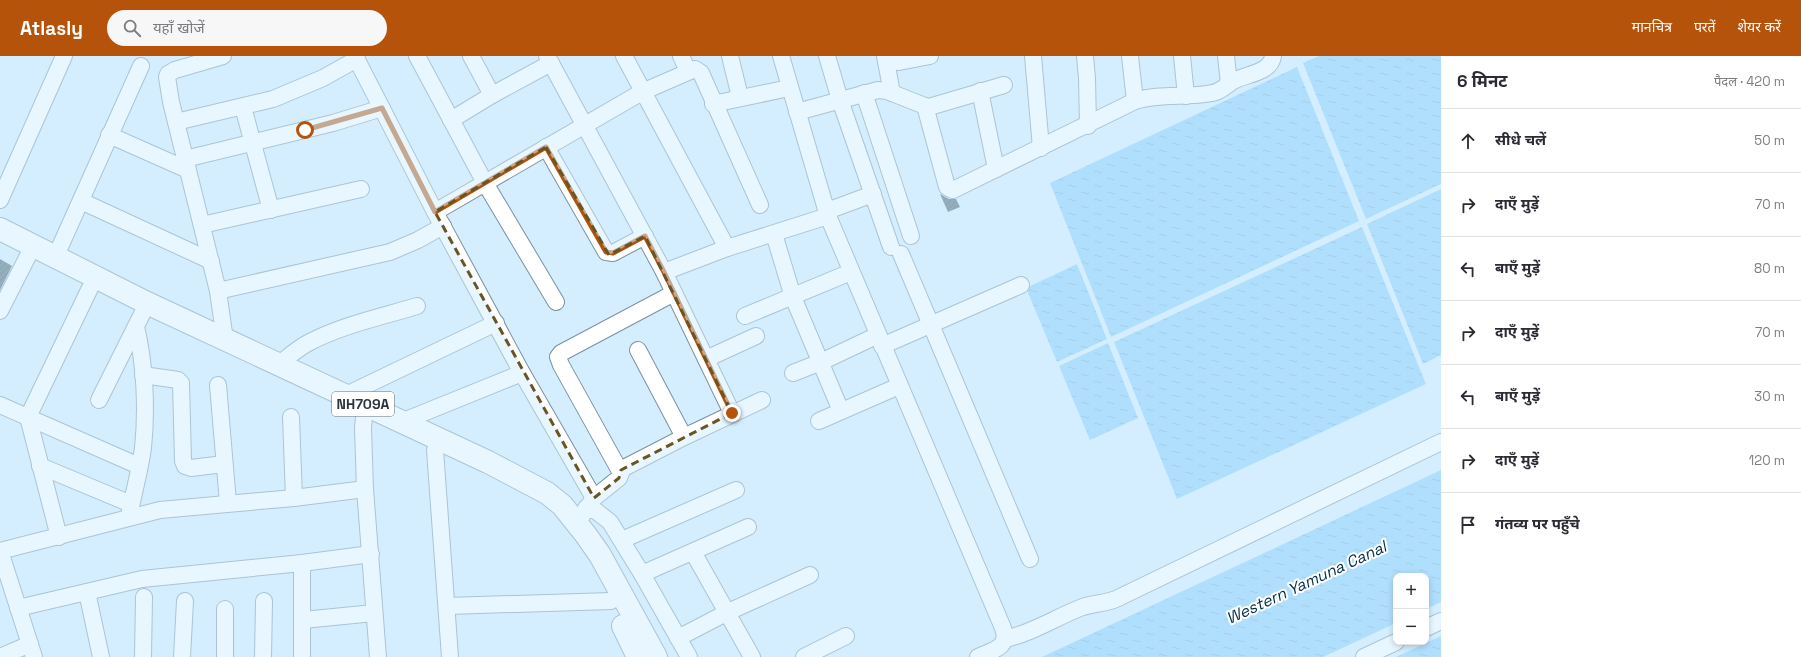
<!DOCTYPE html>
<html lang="hi">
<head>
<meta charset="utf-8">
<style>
	:root { --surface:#fff; --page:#f7f7f7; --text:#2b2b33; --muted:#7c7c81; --line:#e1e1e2; --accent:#b45309 }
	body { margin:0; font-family:"Space Grotesk","Noto Sans Devanagari",sans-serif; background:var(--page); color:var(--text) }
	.controls { position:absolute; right:12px; bottom:12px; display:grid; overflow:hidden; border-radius:8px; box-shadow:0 2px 6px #0003 }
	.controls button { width:36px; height:36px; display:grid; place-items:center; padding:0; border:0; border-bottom:1px solid var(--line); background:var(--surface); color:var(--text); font:20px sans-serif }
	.stop { position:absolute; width:12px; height:12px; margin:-9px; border:3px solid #b45309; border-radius:50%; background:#fff }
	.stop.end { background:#b45309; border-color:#fff; box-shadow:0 1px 4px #0008 }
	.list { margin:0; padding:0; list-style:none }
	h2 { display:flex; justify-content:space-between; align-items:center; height:52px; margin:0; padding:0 16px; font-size:17px }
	h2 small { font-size:13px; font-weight:400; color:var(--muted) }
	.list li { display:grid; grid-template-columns:26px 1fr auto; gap:12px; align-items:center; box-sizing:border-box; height:64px; padding:0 16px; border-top:1px solid var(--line) }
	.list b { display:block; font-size:15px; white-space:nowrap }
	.list em { font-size:13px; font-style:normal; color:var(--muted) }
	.icon { flex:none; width:22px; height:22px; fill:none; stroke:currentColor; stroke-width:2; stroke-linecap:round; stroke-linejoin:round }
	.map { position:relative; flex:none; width:1441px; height:601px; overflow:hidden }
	header { display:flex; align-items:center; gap:24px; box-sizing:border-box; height:56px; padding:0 20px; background:var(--accent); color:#fff }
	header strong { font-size:19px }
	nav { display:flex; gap:22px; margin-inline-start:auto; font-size:14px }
	.search { width:280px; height:36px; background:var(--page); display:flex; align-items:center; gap:10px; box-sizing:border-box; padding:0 14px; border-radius:22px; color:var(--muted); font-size:15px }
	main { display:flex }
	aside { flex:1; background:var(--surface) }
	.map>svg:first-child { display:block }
	.water { fill:url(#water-ripples) }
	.building { fill:url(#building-hatch) }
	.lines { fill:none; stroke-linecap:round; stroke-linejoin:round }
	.minor-casing { stroke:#7a91a1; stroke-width:18 }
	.highway-casing { stroke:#7a91a1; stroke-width:24 }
	.minor { stroke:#fff; stroke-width:16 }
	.highway { stroke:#fff; stroke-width:22 }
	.route { stroke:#b45309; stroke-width:5 }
	.marked { fill:none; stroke:#685523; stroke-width:3; stroke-dasharray:8 5; stroke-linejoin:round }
	.labels { text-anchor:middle; stroke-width:4; stroke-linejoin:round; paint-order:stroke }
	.shield { fill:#fff; stroke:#6a7176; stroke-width:1 }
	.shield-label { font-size:14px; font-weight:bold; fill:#2a343b }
	.water-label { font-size:16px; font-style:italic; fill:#043046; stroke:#fff }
</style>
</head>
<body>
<header>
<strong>Atlasly</strong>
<div class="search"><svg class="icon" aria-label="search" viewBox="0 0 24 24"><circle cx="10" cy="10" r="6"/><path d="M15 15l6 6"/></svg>यहाँ खोजें</div>
<nav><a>मानचित्र</a><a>परतें</a><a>शेयर करें</a></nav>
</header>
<main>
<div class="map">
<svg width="1441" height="601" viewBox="0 0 1441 601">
	<defs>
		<pattern id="water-ripples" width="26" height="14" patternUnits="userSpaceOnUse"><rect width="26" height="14" fill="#84cdf9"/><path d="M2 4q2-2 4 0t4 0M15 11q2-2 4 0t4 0" fill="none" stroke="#6ca7cb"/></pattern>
		<pattern id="building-hatch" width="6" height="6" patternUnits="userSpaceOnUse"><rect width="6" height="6" fill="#425866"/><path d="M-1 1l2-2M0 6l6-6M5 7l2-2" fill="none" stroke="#5b6d79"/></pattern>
	</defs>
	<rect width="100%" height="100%" fill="#d4eeff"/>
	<g class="water">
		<path d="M1319,0H1441V128L1366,163L1303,7Z"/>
		<path d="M1297,11L1359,165L1111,281L1050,127Z"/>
		<path d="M1441,133V299L1423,308L1367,168Z"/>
		<path d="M1362,171L1426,328L1177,443L1114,286Z"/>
		<path d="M1077,208L1107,283L1057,306L1026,232Z"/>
		<path d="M1108,287L1138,362L1090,384L1059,310Z"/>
		<path d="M1441,414V546L1426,553V520H1396V567L1323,601H1042Z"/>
		<path d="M1441,580V601H1396Z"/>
	</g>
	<g class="building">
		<path d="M940,138L949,143H956L960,151L948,156Z"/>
		<path d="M0,203L12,210L0,234Z"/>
	</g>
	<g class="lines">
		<g class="minor-casing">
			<g id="minor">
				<path d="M223,0L175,14L168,18L167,21L171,46L218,235L225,284"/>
				<path d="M355,0L435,156L522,317L594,442"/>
				<path d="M417,0L485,127L556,246"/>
				<path d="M471,0L492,39"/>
				<path d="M547,0L664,216L732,357"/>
				<path d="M624,0L727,192"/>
				<path d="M681,0L688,15"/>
				<path d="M730,0L740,41"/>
				<path d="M781,0L828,160L1003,572C1010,592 993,594 978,601"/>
				<path d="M827,0L840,44L891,191"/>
				<path d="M885,0L892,37"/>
				<path d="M1033,0L1041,92"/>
				<path d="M1085,0L1087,22L1088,70"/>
				<path d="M1130,0L1135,45"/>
				<path d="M1182,0L1186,40"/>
				<path d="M1226,0L1229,28"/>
				<path d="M886,5L899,6L930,0"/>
				<path d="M980,35L996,113"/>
				<path d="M864,37L911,180"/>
				<path d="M713,48L789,32"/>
				<path d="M925,50L947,131L953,134L1135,45C1160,37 1187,42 1212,37C1221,36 1226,29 1233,25C1246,18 1271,17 1273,0"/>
				<path d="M243,51L271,154"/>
				<path d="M797,56L878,34L887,35L925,50L929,51L1004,29"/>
				<path d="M451,64L492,39L551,7"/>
				<path d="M176,66L273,43L323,22L357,3"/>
				<path d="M109,79L188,114"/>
				<path d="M546,91L606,196L613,197L645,180"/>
				<path d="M185,103L333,67L382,52"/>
				<path d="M0,144L64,0"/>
				<path d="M81,145L211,205"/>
				<path d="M827,155L873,138"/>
				<path d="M435,156L642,36L695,13L701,17L760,149"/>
				<path d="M202,169L361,133"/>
				<path d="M774,178L793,241L841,355"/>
				<path d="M901,198L1030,503"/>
				<path d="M55,202L141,10"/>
				<path d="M664,216L727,192L828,160"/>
				<path d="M218,235L390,196L418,184L443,170"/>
				<path d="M0,255L33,190"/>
				<path d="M745,260L851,216"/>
				<path d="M882,290L1021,229"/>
				<path d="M638,294L684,381"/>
				<path d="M706,303L756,280"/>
				<path d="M278,309C288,301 297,293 308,287C342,269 381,261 417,250"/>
				<path d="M793,317L821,306L878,279"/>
				<path d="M143,319L178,324L181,327L183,405L185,410L191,412L224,408"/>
				<path d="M218,329L228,447"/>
				<path d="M346,339L496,267"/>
				<path d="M99,344L142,258"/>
				<path d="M0,349L139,410"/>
				<path d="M369,351L364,361L363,372L365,433L378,601"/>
				<path d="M291,361L294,442"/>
				<path d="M819,365L899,330"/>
				<path d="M401,366L522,317"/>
				<path d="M435,394L450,601"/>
				<path d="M40,410L131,448"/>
				<path d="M620,414L684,381L762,344"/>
				<path d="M586,452L596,455L610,466L642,518L689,601"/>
				<path d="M129,461C133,438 140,415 143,392C147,354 145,308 136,271"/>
				<path d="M577,467L594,442L619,422L621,417L561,309L558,301L561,297L674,237"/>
				<path d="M59,481L28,361L90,232"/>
				<path d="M622,484L736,434"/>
				<path d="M0,495L160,454L294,442L365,433"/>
				<path d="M0,495L34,601"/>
				<path d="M693,496L752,601"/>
				<path d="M302,507V601"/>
				<path d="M642,518L748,471"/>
				<path d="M87,536L101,601"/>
				<path d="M447,550L611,545"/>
				<path d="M18,552L142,523L302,507L371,498"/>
				<path d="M303,564L374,557"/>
				<path d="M1426,572L1441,565"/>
				<path d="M678,582L728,556L810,519"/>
				<path d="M1005,583C1032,577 1055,562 1080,552C1092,547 1104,548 1116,543L1441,386"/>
				<path d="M0,601L30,588"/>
				<path d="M143,601L144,541"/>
				<path d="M182,601L185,545"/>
				<path d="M225,601V553"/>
				<path d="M263,601L264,545"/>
				<path d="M804,601L846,580"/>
				<path d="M1364,601L1396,586"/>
			</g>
		</g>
		<g class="highway-casing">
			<g id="highway">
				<path d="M0,173L147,247L488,406L547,437L562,449L586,479L600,499L656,601"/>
				<path d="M623,570L638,601"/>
			</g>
		</g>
		<use href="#minor" class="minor"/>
		<use href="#highway" class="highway"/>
	</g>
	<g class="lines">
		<path class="route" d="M305,74L382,52L435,156L546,91L606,196L613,197L645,180L664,216L732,357"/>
	</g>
	<path d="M0 0H1441V601H0ZM546,91L609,199L645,180L732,357L621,414L619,422L594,442L435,156Z" fill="#d4eeff" fill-opacity=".55" fill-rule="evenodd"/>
	<path class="marked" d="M546,91L609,199L645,180L732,357L621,414L619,422L594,442L435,156Z"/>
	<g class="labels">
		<rect class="shield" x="332" y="336" width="62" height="24" rx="3"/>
		<g class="shield-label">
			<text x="363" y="353">NH709A</text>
		</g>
		<g class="water-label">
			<text transform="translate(1306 526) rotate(-25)" y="6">Western Yamuna Canal</text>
		</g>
	</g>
</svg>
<div class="controls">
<button>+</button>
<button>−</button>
</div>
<div class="stop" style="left:305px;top:74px"></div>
<div class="stop end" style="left:732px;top:357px"></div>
</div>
<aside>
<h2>6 मिनट<small>पैदल · 420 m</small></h2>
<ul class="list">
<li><svg class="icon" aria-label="ahead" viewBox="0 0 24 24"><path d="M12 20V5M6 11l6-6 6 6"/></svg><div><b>सीधे चलें</b></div><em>50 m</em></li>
<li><svg class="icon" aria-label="right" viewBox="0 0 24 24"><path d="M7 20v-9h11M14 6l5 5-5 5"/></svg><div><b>दाएँ मुड़ें</b></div><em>70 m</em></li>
<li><svg class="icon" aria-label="left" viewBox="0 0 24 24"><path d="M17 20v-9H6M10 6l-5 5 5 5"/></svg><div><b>बाएँ मुड़ें</b></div><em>80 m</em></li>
<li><svg class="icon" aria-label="right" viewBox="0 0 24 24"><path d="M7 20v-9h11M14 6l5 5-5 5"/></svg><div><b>दाएँ मुड़ें</b></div><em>70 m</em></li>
<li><svg class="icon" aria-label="left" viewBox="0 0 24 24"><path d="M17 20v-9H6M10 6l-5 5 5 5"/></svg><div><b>बाएँ मुड़ें</b></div><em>30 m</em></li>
<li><svg class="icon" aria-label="right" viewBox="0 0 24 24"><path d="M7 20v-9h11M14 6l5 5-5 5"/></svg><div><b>दाएँ मुड़ें</b></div><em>120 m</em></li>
<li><svg class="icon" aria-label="arrive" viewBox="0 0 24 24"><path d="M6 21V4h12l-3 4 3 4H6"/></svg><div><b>गंतव्य पर पहुँचे</b></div></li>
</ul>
</aside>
</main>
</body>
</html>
